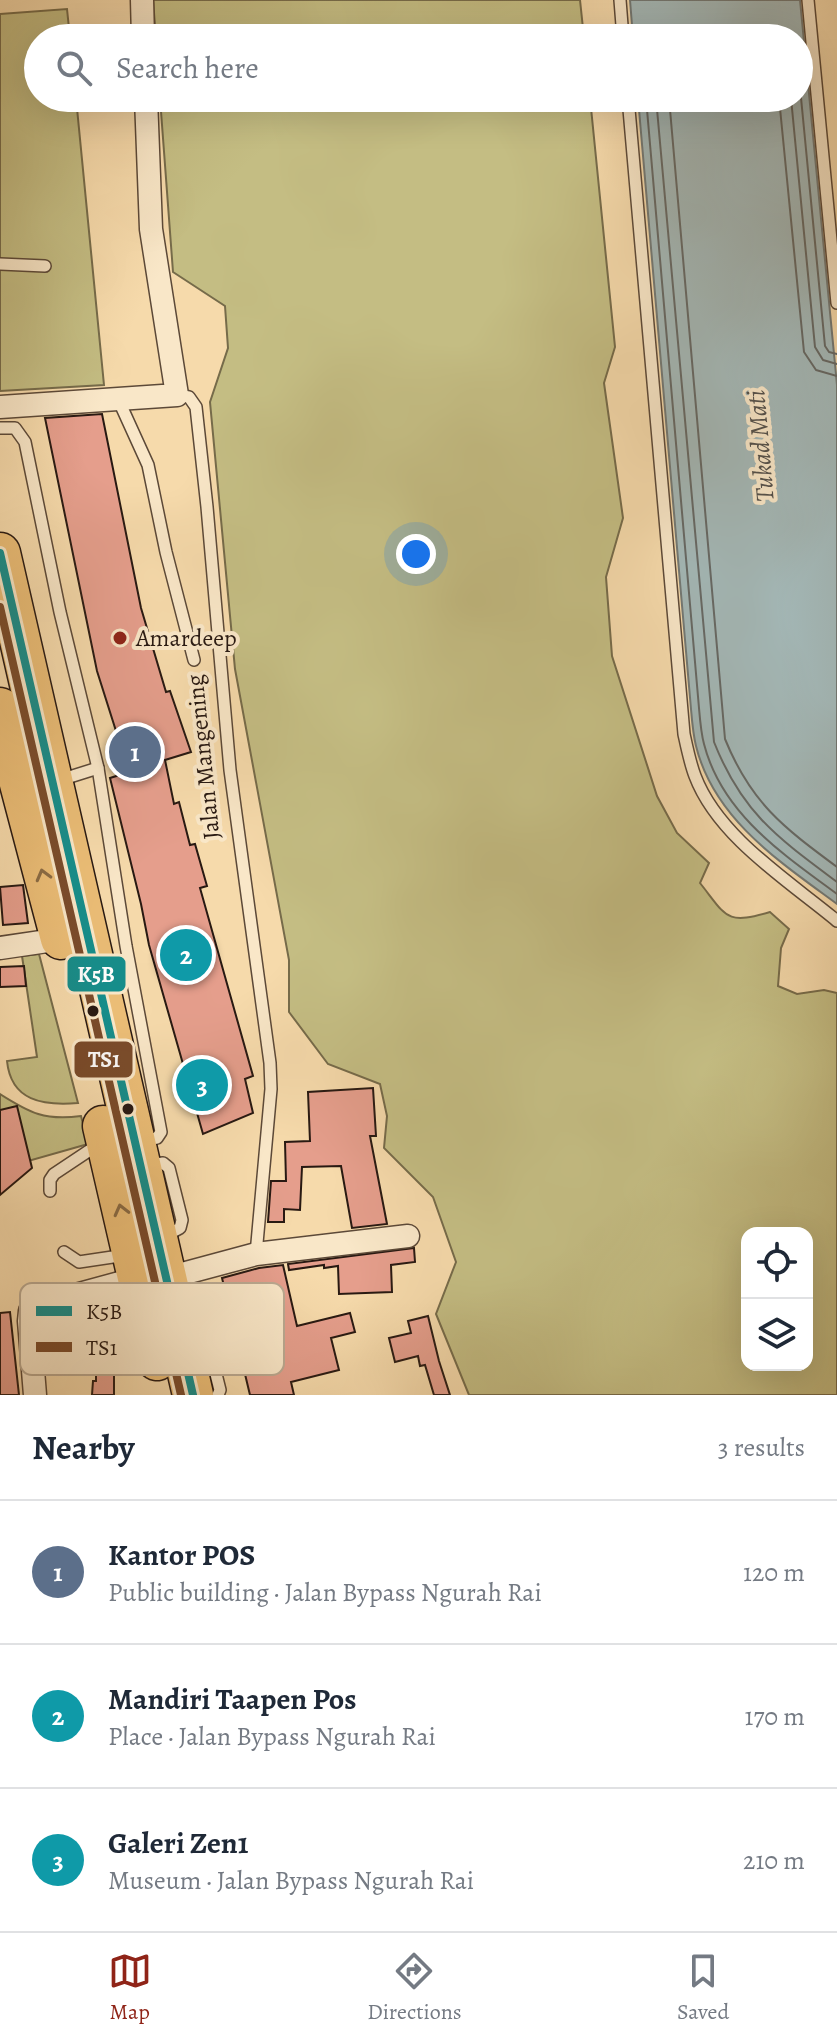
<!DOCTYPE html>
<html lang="en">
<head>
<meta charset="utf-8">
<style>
	:root { --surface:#fff; --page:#f2f2f3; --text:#1f2937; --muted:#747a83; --line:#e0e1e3; --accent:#8f2418 }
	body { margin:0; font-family:Alegreya,serif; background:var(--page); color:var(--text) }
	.controls { position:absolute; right:24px; bottom:24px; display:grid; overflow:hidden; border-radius:16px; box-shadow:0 8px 32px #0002 }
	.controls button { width:72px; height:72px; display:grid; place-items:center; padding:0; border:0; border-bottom:2px solid var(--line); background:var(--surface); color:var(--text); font:40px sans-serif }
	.you { position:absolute; left:416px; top:554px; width:28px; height:28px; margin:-20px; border:6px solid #fff; border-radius:50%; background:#1a73e8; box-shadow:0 0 0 12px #1a73e833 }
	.badge { display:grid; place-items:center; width:52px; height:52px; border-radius:50%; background:var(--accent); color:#fff; font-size:26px; font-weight:700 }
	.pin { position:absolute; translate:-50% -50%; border:4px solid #fff; box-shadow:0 2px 8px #0006 }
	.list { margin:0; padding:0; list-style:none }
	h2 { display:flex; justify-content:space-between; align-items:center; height:104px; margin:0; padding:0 32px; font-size:34px }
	h2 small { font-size:26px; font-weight:400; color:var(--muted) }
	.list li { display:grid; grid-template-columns:52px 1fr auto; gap:24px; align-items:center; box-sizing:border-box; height:144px; padding:0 32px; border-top:2px solid var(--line) }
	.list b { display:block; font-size:30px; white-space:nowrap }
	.list p { margin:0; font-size:26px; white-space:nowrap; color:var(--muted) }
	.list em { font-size:26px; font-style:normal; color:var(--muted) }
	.icon { flex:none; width:44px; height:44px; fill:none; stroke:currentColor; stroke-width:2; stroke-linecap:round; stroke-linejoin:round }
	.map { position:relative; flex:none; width:837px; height:1395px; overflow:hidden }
	.search { position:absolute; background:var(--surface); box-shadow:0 8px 32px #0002; left:24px; right:24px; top:24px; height:88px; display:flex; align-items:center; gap:20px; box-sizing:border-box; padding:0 28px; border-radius:44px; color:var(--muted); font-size:30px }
	.sheet { height:536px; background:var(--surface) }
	nav { display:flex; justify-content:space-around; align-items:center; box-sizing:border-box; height:112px; border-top:2px solid var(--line); background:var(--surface); font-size:22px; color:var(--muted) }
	nav a { display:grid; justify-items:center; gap:4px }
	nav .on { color:var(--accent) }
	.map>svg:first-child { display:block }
	.green { fill:#c4bd83; stroke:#766b4a; stroke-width:2; fill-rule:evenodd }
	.water { fill:#a3b7b6; stroke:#727874; stroke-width:2 }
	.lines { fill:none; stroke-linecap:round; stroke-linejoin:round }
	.shore { stroke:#666864; stroke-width:2 }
	.building { fill:#e59e8c; stroke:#281912; stroke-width:2 }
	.lane-casing { stroke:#5c4938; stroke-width:14 }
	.street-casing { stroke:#5c4938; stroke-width:25 }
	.highway-casing { stroke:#281912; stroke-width:43 }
	.lane { stroke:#f9e7c8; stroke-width:11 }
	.street { stroke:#f9e7c8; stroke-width:22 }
	.highway { stroke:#ebbd76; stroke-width:40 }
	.bus-1-casing { stroke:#f9e7c8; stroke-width:14 }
	.bus-2-casing { stroke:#f9e7c8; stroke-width:14 }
	.bus-1 { stroke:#158d8b; stroke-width:8 }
	.bus-2 { stroke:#7a4b2a; stroke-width:8 }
	.oneway { stroke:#8a6b44 }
	.poi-dot { fill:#8f2418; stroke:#f9e7c8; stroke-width:3 }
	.bus-dot { fill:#281912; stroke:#f9e7c8; stroke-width:3 }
	.labels { text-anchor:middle; stroke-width:8; stroke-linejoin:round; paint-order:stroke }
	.poi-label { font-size:24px; fill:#281912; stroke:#f9e7c8; text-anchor:start }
	.street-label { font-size:24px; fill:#281912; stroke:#f9e7c8 }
	.water-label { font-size:26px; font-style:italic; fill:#53504b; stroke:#f9e7c8 }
	.key { fill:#f9e7c8; stroke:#baa991; stroke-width:2 }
	.key-label { font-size:22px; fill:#281912 }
	.line-badge { stroke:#f9e7c8; stroke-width:3 }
	.badge-label { font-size:22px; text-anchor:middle; font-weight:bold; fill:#fff }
</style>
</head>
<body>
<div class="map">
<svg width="837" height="1395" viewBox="0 0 837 1395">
	<rect width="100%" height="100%" fill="#f6daab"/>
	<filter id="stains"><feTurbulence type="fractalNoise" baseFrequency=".0025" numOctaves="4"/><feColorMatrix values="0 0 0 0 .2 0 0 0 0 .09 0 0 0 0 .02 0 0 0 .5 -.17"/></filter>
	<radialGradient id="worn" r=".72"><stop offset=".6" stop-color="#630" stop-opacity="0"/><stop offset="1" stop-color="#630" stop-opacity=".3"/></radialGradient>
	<g class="green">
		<path d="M153,0H580L584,38H156Z"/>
		<path d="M67,9L70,38H38V98H76L104,385L0,391V14Z"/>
		<path d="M160,98H590L615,347L604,383L623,518L606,577L612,656L657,796L677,833L709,863L700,883C727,917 725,925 770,912L789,929L781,948L778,986L797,994L824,990L837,993V1395H469L436,1314L456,1262L433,1197L384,1148L387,1116L380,1084L328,1064L289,1012V960L235,669L210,402L228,348L225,306L173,272ZM807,1233V1365H747V1233Z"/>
		<path d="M39,954L78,1103C43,1106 11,1101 7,1061L37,1057L22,956Z"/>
		<path d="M0,1094C30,1113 45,1121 81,1116L88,1144L0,1169Z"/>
	</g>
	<path class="water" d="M630,0H800L837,385V904C780,862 714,819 696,746C693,734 692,721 691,709L638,98H799V38H633Z"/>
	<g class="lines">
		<g class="shore">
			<path d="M799,77L825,346L829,352L837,354"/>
			<path d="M646,98L699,708C700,720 701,733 704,744C722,814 783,854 837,894"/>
			<path d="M656,98L714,742C742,813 778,838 837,882"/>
			<path d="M669,98L725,739C751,803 783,827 837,867"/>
			<path d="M779,98L804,352L816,370L837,376"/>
			<path d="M791,98L815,347L823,360L837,364"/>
		</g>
	</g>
	<g class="building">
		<path d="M102,414L141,608L166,692L170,691L191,752L165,760L174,804L179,802L190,845L195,844L207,886L200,888L253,1076L245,1079L253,1113L203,1134L149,945L141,904L110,778L129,772L97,671L45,418Z"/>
		<path d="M23,885L28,923L3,925L0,887Z"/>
		<path d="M24,966L26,986L0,987V967Z"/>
		<path d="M373,1088L376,1136H370L387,1224L352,1228L341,1166L302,1167L300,1210L284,1209V1222H268L271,1181H286L285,1142L310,1141L308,1092Z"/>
		<path d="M17,1106L32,1168L0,1195V1110Z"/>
		<path d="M414,1248L415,1262L391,1265L392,1292L339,1294L338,1266L324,1268V1265L289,1270L288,1264Z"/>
		<path d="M283,1265L297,1326L350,1313L355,1332L331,1338L339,1370L291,1382L294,1395H250L222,1278L259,1268Z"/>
		<path d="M10,1312L19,1395H0V1313Z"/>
		<path d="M428,1316L439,1361L450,1395H434L425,1365L420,1366L418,1356L395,1362L389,1338L411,1333L408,1321Z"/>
		<path d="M96,1350H120V1367H114V1395H92L93,1381H96Z"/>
	</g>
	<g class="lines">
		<g class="lane-casing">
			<g id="lane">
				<path d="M620,0L623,38"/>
				<path d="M808,0L837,303"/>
				<path d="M628,98L684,734C687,748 690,763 695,776C718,837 789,881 837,921"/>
				<path d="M0,264L45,266"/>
				<path d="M177,395L189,397L196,407L207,507L230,770L270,1063L271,1089L256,1254"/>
				<path d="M118,399L148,465L166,552L194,660"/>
				<path d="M0,428H15L25,442L60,612L98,768L126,946L161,1132L157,1138L142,1141"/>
				<path d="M60,780L98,768"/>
				<path d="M148,1165L163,1163L169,1168L182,1220L180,1228L165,1236"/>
				<path d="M50,1191V1180L54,1174L99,1144"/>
				<path d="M64,1252L79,1262L126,1255"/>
				<path d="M177,1302L188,1300L198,1302L220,1390L218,1395"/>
			</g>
		</g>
		<g class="street-casing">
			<g id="street">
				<path d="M142,0L143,38"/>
				<path d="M0,407L177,395L151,229L146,98"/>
				<path d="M0,948L61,939"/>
				<path d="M167,1278L256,1254L408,1236"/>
				<path d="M35,1395L29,1321L30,1311L35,1306L138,1278"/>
			</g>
		</g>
		<g class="highway-casing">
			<g id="highway">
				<path d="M0,553L193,1395"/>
				<path d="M0,708L61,939"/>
				<path d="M103,1126L157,1360"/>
			</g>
		</g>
		<use href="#lane" class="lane"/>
		<use href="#street" class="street"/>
		<use href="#highway" class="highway"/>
		<g class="bus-1-casing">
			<path id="bus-1" d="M0,553L193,1395"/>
		</g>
		<g class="bus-2-casing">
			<path id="bus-2" d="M0,607L181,1395"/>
		</g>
		<use href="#bus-1" class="bus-1"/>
		<use href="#bus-2" class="bus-2"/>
	</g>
	<defs><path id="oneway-chevron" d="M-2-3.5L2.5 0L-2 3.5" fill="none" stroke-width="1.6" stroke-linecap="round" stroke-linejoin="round" transform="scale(2)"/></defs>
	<g class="oneway">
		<use href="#oneway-chevron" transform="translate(43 875) rotate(-105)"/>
		<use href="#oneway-chevron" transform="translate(121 1210) rotate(-104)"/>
	</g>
	<circle class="poi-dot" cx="120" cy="638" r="8"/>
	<g class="bus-dot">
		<circle cx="93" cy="1011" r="7"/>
		<circle cx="128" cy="1109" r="7"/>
	</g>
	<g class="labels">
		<g class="poi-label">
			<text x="136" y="646">Amardeep</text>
		</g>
		<g class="street-label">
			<text transform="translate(203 757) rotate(-96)" y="8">Jalan Mangening</text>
		</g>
		<g class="water-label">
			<text transform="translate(760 446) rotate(-95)" y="9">Tukad Mati</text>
		</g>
	</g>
	<rect x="20" y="1283" width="264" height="92" rx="12" class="key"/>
	<rect x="36" y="1306" width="36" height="10" fill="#158d8b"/>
	<rect x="36" y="1342" width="36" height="10" fill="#7a4b2a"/>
	<g class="key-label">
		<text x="86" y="1319">K5B</text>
		<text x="86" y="1355">TS1</text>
	</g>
	<g class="line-badge">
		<rect x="66" y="955" width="61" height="38" rx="8" fill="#158d8b"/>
		<rect x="73" y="1040" width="61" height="39" rx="8" fill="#7a4b2a"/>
	</g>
	<g class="badge-label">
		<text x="96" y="982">K5B</text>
		<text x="104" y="1067">TS1</text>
	</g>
	<rect width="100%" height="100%" filter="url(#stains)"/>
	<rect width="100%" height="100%" fill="url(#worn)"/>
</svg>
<div class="controls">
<button><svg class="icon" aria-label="locate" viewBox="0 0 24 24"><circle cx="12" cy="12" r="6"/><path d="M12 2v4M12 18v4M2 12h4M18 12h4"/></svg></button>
<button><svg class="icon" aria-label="layers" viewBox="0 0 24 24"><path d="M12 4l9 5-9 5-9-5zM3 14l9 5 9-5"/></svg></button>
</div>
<div class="you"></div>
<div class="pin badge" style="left:135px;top:752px;background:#5c6f8a">1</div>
<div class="pin badge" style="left:186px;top:955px;background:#0f9aa8">2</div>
<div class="pin badge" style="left:202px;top:1085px;background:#0f9aa8">3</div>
<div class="search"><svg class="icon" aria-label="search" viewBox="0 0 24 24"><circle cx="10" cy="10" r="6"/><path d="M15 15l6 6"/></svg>Search here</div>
</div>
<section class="sheet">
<h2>Nearby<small>3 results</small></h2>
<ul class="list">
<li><span class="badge" style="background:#5c6f8a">1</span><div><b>Kantor POS</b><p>Public building · Jalan Bypass Ngurah Rai</p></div><em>120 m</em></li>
<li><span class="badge" style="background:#0f9aa8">2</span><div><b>Mandiri Taapen Pos</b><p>Place · Jalan Bypass Ngurah Rai</p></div><em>170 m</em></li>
<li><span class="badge" style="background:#0f9aa8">3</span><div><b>Galeri Zen1</b><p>Museum · Jalan Bypass Ngurah Rai</p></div><em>210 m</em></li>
</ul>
</section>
<nav>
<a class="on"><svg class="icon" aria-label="map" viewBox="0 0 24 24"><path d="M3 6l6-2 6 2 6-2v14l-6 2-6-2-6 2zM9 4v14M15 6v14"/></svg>Map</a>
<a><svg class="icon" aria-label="directions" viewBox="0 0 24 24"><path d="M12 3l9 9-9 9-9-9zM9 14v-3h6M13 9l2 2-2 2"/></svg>Directions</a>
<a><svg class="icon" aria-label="saved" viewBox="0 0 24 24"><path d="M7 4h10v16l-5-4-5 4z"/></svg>Saved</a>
</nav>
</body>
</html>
